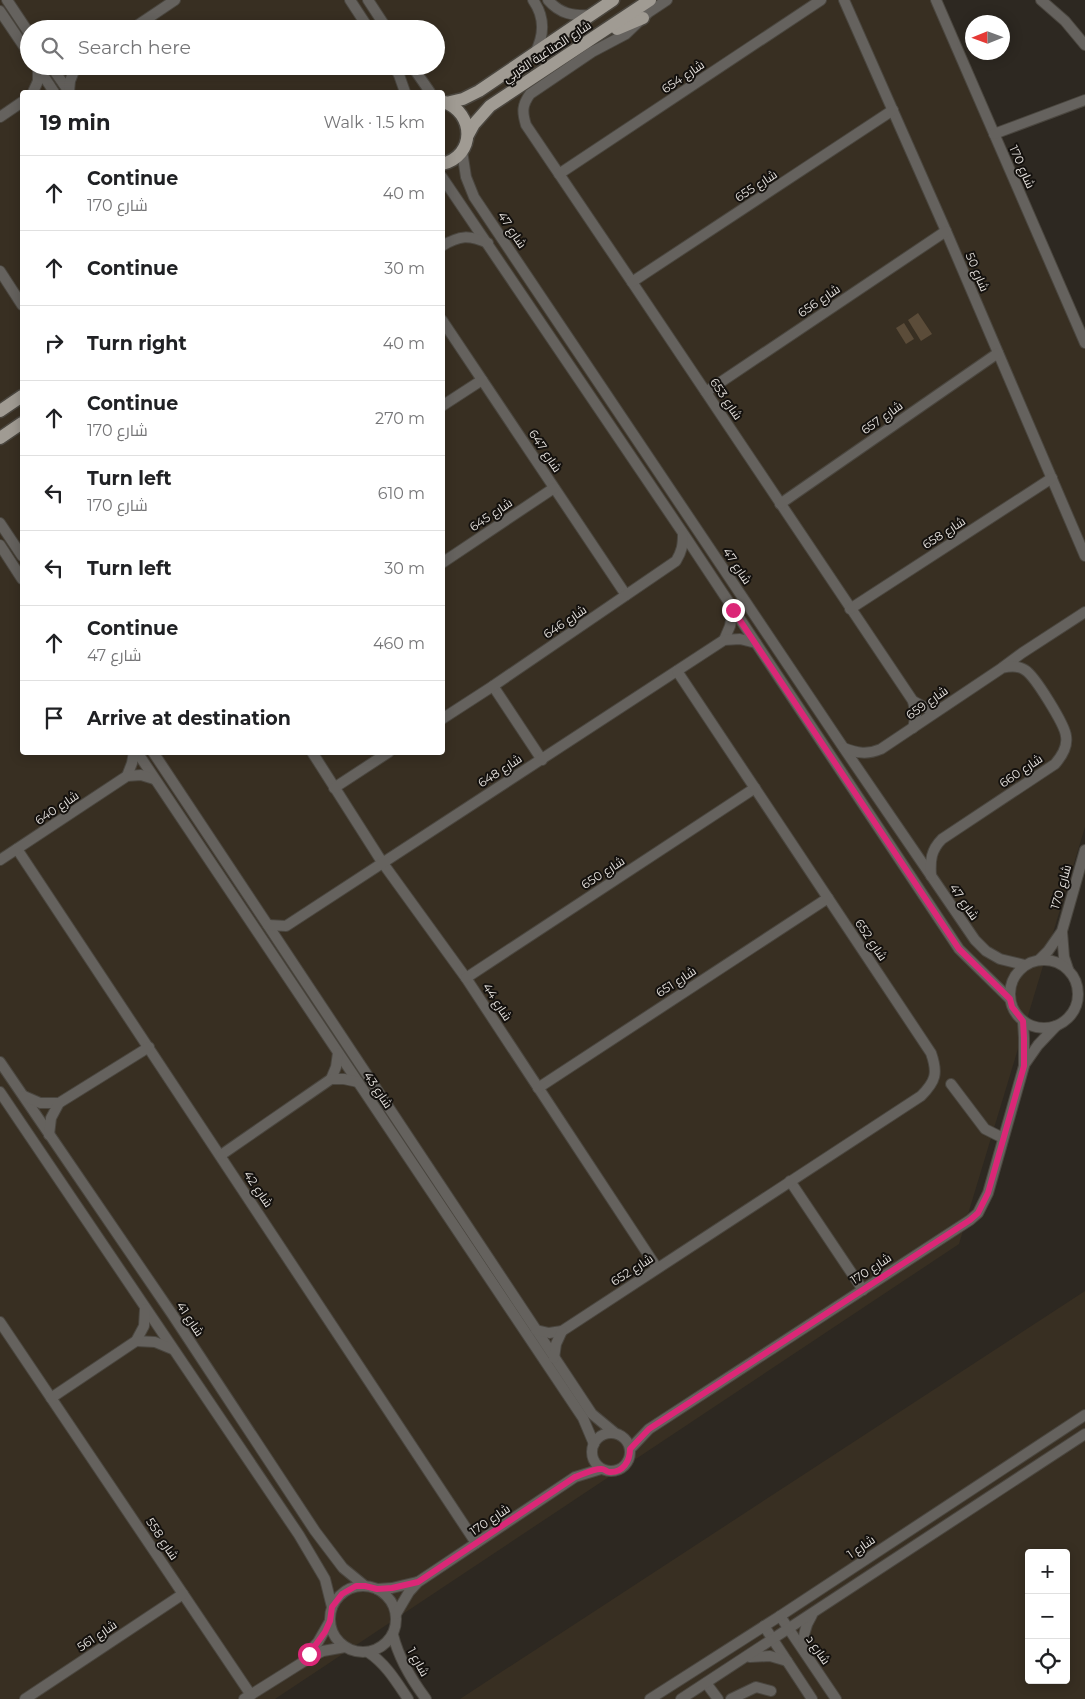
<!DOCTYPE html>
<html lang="en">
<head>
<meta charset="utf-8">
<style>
	:root { --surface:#fff; --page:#f6f6f6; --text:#202124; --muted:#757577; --line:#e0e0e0 }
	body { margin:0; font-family:Montserrat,Cairo,sans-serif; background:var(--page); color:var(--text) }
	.controls { position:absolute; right:15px; bottom:15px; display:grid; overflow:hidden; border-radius:5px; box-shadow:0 2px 12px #0003 }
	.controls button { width:45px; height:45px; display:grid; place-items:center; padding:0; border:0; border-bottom:1px solid var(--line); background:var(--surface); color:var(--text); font:25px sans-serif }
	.compass { position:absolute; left:965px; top:15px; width:45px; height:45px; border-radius:50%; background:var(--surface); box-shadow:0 2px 12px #0003; rotate:269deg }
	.stop { position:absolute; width:15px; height:15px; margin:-11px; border:4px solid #db2777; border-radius:50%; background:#fff }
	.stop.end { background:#db2777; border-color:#fff; box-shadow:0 1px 5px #0008 }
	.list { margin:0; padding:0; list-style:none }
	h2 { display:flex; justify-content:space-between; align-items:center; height:65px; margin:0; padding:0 20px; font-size:21px }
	h2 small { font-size:16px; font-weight:400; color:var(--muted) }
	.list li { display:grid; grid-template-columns:32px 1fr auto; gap:15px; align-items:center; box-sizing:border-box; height:75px; padding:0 20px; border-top:1px solid var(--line) }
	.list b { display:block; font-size:19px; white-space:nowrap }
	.list p { margin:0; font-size:16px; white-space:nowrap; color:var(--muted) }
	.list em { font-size:16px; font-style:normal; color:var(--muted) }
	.icon { flex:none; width:28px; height:28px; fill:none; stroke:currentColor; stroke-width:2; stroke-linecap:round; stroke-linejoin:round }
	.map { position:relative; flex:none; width:1085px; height:1699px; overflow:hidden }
	.search { position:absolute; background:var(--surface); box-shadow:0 2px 12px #0003; left:20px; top:20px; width:425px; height:55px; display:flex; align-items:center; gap:12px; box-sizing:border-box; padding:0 18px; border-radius:28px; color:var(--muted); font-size:19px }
	.panel { position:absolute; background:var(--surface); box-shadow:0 2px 12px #0003; left:20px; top:90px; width:425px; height:665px; border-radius:5px }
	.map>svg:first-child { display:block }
	.built { fill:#382f22; fill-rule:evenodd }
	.green { fill:#5b4c39 }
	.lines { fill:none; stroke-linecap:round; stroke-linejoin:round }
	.minor-casing { stroke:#4a463f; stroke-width:12 }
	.major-casing { stroke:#4a463f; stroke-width:15 }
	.minor { stroke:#65625e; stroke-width:10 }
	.major { stroke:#a09b93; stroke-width:12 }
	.route { stroke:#db2777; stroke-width:6 }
	.labels { text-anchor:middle; stroke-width:4; stroke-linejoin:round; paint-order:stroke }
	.street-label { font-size:12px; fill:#e5e1dd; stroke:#14110e }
</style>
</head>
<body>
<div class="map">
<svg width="1085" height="1699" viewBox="0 0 1085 1699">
	<rect width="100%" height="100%" fill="#2d2821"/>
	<g class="built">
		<path d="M0,0H940L1085,332V827L959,1244L275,1699H0ZM29,29H436V66H29ZM22,92H442V752H22Z"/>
		<path d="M1085,1291V1699H460ZM1029,1553H1066V1680H1029Z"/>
	</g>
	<g class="green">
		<path d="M918,313L932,334L921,341L908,320Z"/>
		<path d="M904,323L914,339L906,344L896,328Z"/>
	</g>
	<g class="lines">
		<g class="minor-casing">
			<g id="minor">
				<path d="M7,0L29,33"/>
				<path d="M350,0L369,29"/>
				<path d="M368,0L387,29"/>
				<path d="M533,0C545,17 545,34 535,53"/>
				<path d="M548,0C560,14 573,16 591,15"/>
				<path d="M667,0L649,12L626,34L592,52L530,94C522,105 522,112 526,125L632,282L913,701L916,715L913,728"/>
				<path d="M844,0L946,231L1085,556"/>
				<path d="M936,0L1085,343"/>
				<path d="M1041,0L1065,21L1085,45"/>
				<path d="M0,11L29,54"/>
				<path d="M132,29L175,0"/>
				<path d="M37,66L54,92"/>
				<path d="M51,66L69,92"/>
				<path d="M394,66L399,75L405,92"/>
				<path d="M412,66L430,92"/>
				<path d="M33,92L38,81V69"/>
				<path d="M69,92L70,81L76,66"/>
				<path d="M0,117L22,102"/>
				<path d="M994,134L1085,100"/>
				<path d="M462,151L466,177L474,197L843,747L975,940L986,951L1000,959L1025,965"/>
				<path d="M559,174L821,0"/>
				<path d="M442,177L683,533L959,949L1010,999"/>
				<path d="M442,246C460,235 469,235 488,243"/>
				<path d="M0,271L22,305"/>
				<path d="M632,282L893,110"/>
				<path d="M442,320L626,595"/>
				<path d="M706,392L946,231"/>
				<path d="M442,406L482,380"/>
				<path d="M780,504L998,353"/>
				<path d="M0,523L22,556"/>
				<path d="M0,545L22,579"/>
				<path d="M442,563L554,488"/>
				<path d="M850,609L1052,478"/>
				<path d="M724,640L730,626L733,610"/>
				<path d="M1003,667L1022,653L1085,612"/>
				<path d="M493,686L542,760"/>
				<path d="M913,701L926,708H941"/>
				<path d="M442,719L493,686L676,561C682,551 683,545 683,534"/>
				<path d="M844,748C857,753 867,755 881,749L1002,668C1010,666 1018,665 1025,670C1035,676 1065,725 1066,736C1068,747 1062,756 1055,764L942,839C931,850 930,860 931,876"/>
				<path d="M137,752L583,1418L594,1444"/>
				<path d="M153,752L592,1414L615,1433"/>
				<path d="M312,752L382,862L466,978L657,1268"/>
				<path d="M127,776L132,763L134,752"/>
				<path d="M334,788L389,752"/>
				<path d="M17,849L476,1543"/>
				<path d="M0,860L127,776L141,775L154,779"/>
				<path d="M268,925L286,926L724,640L740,639L756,643"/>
				<path d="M1062,932L1064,957L1068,969"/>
				<circle cx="1044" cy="994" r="34"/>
				<path d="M1039,960L1048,951L1062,931L1085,850"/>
				<path d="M466,978L755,788"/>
				<path d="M0,1062L172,1314L315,1531L343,1568L365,1586"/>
				<path d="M1024,1065L1038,1045L1056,1026"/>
				<path d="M331,1079L336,1067L338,1053"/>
				<path d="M951,1084L985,1129L1003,1138"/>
				<path d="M538,1088L828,898"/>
				<path d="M0,1092L299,1535L325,1579L332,1607"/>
				<path d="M24,1096L40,1103H59"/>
				<path d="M49,1135L51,1118L59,1103L149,1047"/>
				<path d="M221,1155L331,1079H344L358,1082"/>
				<path d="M790,1181L863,1290"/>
				<path d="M0,1322L251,1695"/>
				<path d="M536,1330L549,1333L562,1331L921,1096C936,1081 938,1073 931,1053L677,671"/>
				<path d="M136,1341L155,1342L172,1349"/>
				<path d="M554,1358L556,1344L562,1331"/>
				<path d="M51,1398L136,1341L144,1326L145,1309"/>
				<circle cx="611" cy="1452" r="19"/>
				<path d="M630,1449L649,1429L970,1220L978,1213L988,1193L1024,1066V1038L1023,1021"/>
				<circle cx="363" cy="1619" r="33"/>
				<path d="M377,1589L392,1588L417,1582"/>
				<path d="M396,1614L409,1592L418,1582L575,1477L601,1469"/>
				<path d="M780,1616L836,1699"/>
				<path d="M764,1626L812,1699"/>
				<path d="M393,1635C399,1659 411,1679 426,1699"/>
				<path d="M805,1651C802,1639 805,1626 812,1615"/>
				<path d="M368,1652C386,1664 396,1681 408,1699"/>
				<path d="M305,1656L318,1642L330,1621"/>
				<path d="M750,1657L770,1656L787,1661"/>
				<path d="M706,1683L718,1699"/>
				<path d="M25,1699L183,1594"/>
				<path d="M244,1699L311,1657L323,1651L345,1647"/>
				<path d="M650,1699L780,1616L1085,1415"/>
				<path d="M681,1699L1085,1434"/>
				<path d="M731,1699L756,1687L771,1691"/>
			</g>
		</g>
		<g class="major-casing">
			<g id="major">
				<path d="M617,29L643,18"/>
				<path d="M446,103L463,99L479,91L613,0"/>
				<path d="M468,135L474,124L490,106L650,0"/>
				<path d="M442,164C476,156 475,113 444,102"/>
				<path d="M0,411L22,396"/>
				<path d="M0,438L22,423"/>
			</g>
		</g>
		<use href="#minor" class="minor"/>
		<use href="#major" class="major"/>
	</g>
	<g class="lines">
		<path class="route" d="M309,1654L325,1632L330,1621L332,1607L342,1594L356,1586H365L377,1589L392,1588L418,1582L575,1477C582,1475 594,1468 602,1469C604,1469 606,1471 609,1472C623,1473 630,1461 630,1449L649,1429L970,1220L978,1213L988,1193L1024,1066V1038L1023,1021L1012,1007L1010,999L959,949L733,610"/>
	</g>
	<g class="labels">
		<g class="street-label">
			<text transform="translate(547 52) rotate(-33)" y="4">شارع الصناعية الغربي</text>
			<text transform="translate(683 77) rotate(-34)" y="4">شارع 654</text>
			<text transform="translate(1022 167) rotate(66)" y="4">شارع 170</text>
			<text transform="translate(756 186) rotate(-33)" y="4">شارع 655</text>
			<text transform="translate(512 230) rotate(56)" y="4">شارع 47</text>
			<text transform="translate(977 272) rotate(67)" y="4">شارع 50</text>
			<text transform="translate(819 301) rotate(-34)" y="4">شارع 656</text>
			<text transform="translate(726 399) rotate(56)" y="4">شارع 653</text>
			<text transform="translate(882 418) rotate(-35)" y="4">شارع 657</text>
			<text transform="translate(545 451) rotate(56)" y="4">شارع 647</text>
			<text transform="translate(491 515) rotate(-34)" y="4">شارع 645</text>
			<text transform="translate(944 533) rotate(-33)" y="4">شارع 658</text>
			<text transform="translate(737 566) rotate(56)" y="4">شارع 47</text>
			<text transform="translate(565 622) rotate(-34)" y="4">شارع 646</text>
			<text transform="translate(927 703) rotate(-35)" y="4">شارع 659</text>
			<text transform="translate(500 771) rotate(-33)" y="4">شارع 648</text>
			<text transform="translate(1021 771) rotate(-34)" y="4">شارع 660</text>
			<text transform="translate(57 808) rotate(-34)" y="4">شارع 640</text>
			<text transform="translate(603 873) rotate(-33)" y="4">شارع 650</text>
			<text transform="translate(1061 887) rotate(-74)" y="4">شارع 170</text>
			<text transform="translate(964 902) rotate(55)" y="4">شارع 47</text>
			<text transform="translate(871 940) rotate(56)" y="4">شارع 652</text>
			<text transform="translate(676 982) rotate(-33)" y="4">شارع 651</text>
			<text transform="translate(497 1002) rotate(57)" y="4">شارع 44</text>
			<text transform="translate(378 1090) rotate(56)" y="4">شارع 43</text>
			<text transform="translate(258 1189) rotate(56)" y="4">شارع 42</text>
			<text transform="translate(871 1269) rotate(-33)" y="4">شارع 170</text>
			<text transform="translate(632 1270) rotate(-33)" y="4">شارع 652</text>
			<text transform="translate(190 1319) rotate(56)" y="4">شارع 41</text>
			<text transform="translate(490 1520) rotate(-34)" y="4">شارع 170</text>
			<text transform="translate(162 1539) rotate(56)" y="4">شارع 558</text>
			<text transform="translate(861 1547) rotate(-34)" y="4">شارع 1</text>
			<text transform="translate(97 1636) rotate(-34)" y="4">شارع 561</text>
			<text transform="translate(818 1650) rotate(56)" y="4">شارع د</text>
			<text transform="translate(418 1662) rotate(61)" y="4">شارع 1</text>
		</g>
	</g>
</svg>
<div class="controls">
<button>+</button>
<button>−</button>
<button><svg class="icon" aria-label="locate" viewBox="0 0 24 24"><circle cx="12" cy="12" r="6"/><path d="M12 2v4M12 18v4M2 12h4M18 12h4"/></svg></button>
</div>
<svg class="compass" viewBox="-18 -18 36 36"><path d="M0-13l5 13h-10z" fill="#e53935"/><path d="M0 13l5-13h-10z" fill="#757577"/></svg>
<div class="stop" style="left:309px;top:1654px"></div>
<div class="stop end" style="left:733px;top:610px"></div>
<div class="search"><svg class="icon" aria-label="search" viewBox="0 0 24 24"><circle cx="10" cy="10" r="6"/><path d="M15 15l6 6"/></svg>Search here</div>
<section class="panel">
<h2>19 min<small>Walk · 1.5 km</small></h2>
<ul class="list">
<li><svg class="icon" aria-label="ahead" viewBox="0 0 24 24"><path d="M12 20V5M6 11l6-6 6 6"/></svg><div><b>Continue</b><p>شارع 170</p></div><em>40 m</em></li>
<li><svg class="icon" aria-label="ahead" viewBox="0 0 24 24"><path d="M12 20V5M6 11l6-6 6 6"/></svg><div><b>Continue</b></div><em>30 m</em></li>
<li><svg class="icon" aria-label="right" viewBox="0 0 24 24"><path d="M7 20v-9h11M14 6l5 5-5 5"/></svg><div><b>Turn right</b></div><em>40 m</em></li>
<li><svg class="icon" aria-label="ahead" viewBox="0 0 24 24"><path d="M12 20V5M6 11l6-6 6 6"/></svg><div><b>Continue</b><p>شارع 170</p></div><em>270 m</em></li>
<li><svg class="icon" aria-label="left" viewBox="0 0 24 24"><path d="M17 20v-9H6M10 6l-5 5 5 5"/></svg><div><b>Turn left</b><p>شارع 170</p></div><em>610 m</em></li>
<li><svg class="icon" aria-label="left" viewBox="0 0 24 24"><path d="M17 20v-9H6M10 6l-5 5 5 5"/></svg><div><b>Turn left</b></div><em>30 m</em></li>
<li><svg class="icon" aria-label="ahead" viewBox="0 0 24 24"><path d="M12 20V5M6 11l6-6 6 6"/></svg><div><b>Continue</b><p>شارع 47</p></div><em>460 m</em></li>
<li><svg class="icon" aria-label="arrive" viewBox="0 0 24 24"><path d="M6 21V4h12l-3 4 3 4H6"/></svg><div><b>Arrive at destination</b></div></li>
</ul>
</section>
</div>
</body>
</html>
